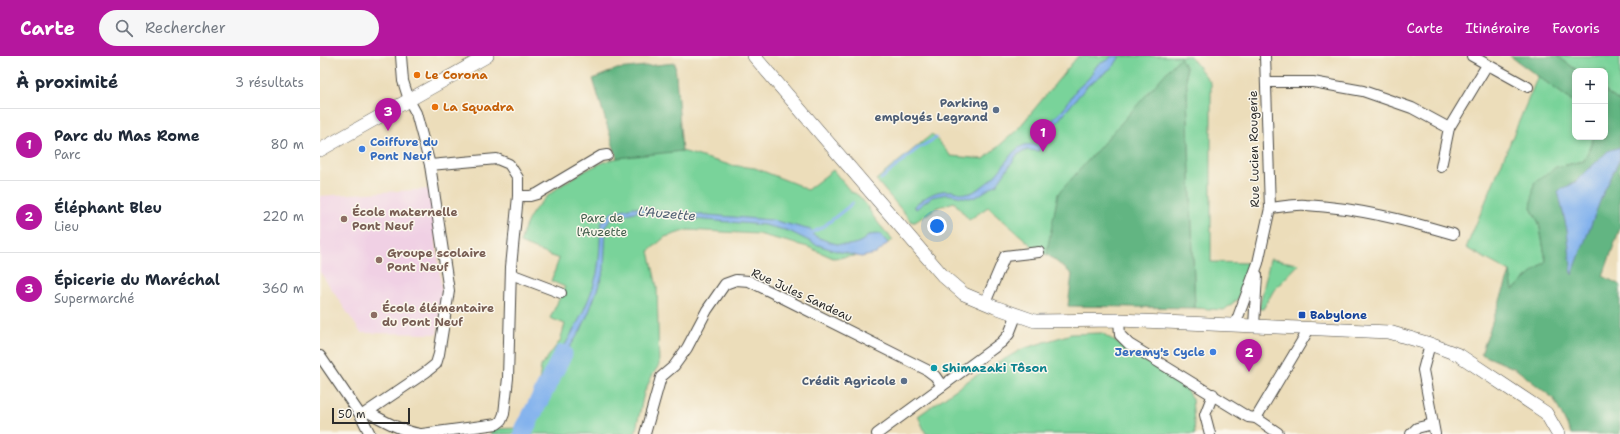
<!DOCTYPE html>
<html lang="fr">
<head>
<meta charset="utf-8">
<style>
	:root { --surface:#fff; --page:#f6f6f7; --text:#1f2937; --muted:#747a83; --line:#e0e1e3; --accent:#b5179e }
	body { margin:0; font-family:"Shantell Sans",sans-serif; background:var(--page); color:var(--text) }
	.controls { position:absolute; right:12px; top:12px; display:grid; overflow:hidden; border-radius:8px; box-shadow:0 2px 6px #0003 }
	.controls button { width:36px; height:36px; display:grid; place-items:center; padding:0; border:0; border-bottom:1px solid var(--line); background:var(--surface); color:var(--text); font:20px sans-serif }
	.scale { position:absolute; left:12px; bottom:10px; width:78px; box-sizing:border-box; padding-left:4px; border:2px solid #2b2b2b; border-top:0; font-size:11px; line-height:14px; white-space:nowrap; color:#2b2b2b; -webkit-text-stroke:3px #fbf7ec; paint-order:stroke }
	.you { position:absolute; left:617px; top:170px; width:14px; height:14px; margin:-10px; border:3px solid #fff; border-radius:50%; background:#1a73e8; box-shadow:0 0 0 6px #1a73e833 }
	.badge { display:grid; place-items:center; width:26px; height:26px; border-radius:50%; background:var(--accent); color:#fff; font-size:13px; font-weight:700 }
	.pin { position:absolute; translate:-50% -33px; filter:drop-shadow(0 1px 2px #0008) }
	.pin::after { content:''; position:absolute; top:21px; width:14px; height:12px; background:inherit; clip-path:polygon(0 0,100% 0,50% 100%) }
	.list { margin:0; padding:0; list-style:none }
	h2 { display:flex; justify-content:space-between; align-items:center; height:52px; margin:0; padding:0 16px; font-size:17px }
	h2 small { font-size:13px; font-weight:400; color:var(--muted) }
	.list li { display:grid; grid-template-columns:26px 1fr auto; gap:12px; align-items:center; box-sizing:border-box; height:72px; padding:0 16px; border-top:1px solid var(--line) }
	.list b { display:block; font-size:15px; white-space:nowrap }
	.list p { margin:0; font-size:13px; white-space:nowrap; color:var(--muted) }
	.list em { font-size:13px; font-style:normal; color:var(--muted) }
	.icon { flex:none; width:22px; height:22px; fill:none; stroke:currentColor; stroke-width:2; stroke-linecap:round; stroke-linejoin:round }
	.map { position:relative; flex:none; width:1300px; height:378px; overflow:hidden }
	header { display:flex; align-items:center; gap:24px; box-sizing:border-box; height:56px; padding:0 20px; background:var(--accent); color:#fff }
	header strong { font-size:19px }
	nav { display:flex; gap:22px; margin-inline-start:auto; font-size:14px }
	.search { width:280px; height:36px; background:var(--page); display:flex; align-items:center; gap:10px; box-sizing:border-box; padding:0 14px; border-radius:22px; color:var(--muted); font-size:15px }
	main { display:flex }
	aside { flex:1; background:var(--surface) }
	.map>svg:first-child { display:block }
	.built { fill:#f0d0e4 }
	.green { fill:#79d39a; stroke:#527f62 }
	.forest { fill:#62b582; stroke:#467056 }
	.water { fill:#83b2ed; stroke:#576e8c }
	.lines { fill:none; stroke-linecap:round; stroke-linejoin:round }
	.stream { stroke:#83b2ed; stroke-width:3 }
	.river { stroke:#83b2ed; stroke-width:19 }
	.minor-casing { stroke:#484640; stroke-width:12 }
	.major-casing { stroke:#484640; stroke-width:14 }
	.minor { stroke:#fff; stroke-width:10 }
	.major { stroke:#fff; stroke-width:13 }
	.food-dot { fill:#e8710a; stroke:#fbf7ec; stroke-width:1.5 }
	.service-dot { fill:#5c6f8a; stroke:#fbf7ec; stroke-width:1.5 }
	.shop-dot { fill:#3f7fe0; stroke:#fbf7ec; stroke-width:1.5 }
	.education-dot { fill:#8d6e63; stroke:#fbf7ec; stroke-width:1.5 }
	.transit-dot { fill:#1a4fb4; stroke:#fbf7ec; stroke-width:1.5 }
	.culture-dot { fill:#0f9aa8; stroke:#fbf7ec; stroke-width:1.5 }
	.labels { text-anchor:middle; stroke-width:3; stroke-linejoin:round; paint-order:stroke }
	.food-label { font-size:12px; font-weight:bold; fill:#c56008; stroke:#fbf7ec; text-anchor:start }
	.service-label { font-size:12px; font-weight:bold; fill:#4e5e75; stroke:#fbf7ec; text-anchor:end }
	.shop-label { font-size:12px; font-weight:bold; fill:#366cbe; stroke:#fbf7ec; text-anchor:start }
	.street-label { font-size:12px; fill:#2b2b2b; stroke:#fbf7ec }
	.education-label { font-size:12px; font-weight:bold; fill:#785e54; stroke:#fbf7ec; text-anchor:start }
	.park-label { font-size:12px; fill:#425d4c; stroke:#fbf7ec }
	.transit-label { font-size:12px; font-weight:bold; fill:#164399; stroke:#fbf7ec; text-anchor:start }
	.culture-label { font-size:12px; font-weight:bold; fill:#0d838f; stroke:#fbf7ec; text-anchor:start }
	.water-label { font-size:13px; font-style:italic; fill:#4a5a6f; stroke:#fbf7ec }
</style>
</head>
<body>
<header>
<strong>Carte</strong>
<div class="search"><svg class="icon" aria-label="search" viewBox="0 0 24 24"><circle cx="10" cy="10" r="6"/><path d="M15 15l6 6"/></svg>Rechercher</div>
<nav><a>Carte</a><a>Itinéraire</a><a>Favoris</a></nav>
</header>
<main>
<aside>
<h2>À proximité<small>3 résultats</small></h2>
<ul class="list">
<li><span class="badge">1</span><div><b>Parc du Mas Rome</b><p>Parc</p></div><em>80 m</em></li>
<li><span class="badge">2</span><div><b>Éléphant Bleu</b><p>Lieu</p></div><em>220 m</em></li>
<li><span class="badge">3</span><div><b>Épicerie du Maréchal</b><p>Supermarché</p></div><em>360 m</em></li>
</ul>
</aside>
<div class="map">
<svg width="1300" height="378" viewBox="0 0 1300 378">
	<rect width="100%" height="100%" fill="#fbf7ec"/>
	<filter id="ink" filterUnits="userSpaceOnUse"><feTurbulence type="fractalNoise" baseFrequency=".025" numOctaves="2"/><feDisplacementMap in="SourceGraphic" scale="8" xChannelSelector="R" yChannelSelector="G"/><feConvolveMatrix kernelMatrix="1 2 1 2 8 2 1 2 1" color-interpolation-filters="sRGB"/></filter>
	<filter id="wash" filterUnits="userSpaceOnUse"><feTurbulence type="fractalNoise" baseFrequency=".012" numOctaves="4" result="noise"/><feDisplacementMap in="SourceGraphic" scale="16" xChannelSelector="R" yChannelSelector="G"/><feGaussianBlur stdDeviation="0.9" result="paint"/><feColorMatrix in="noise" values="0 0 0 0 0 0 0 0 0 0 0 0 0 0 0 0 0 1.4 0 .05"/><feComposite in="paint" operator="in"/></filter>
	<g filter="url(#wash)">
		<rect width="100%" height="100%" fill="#ecddba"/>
		<path class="built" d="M110,133L122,236L117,278L41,277L0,216V140Z"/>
		<g class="green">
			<path d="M758,0H870L891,27V206L928,207L918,243L904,254L875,252L866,12L738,138L728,199L719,196L668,151L649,164L634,146L616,152L595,166H592L556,124L612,78L631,100L664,103L697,74Z"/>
			<path d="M1237,0H1300V46L1285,35V15H1258Z"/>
			<path d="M1218,20L1255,47V81H1274L1264,105L1236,111L1211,152L1219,167L1226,205L1192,235L1190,216L1146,192Z"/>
			<path d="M362,95L410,109L435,112L478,129L487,134L513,114L531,136C543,138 549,156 556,164C561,171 567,177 573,184L565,189L556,198L513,202L488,191L438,178L368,174L345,181L329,195L337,231L339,309L332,320L324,337L315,378H171L170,373L202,372L210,347L218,334L221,310L240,285L245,268L230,262L245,231L231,225L239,203L200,187C203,176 206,166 213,156C229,133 270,109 297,102C318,97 341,97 362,95Z"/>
			<path d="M950,203L979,208L954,234L943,253H939Z"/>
			<path d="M782,277L864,330L872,343L875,378H606L598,360L652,322L702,293L751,278Z"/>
		</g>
		<g class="forest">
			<path d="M1190,0H1237L1258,15H1255V47Z"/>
			<path d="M860,1L866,12L875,252L748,250L752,218L728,199L727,195L738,138Z"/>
			<path d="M355,7L362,95L297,102L273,23L297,13Z"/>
			<path d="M1285,35L1300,46V172L1283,220L1300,229V378H1251L1234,343L1196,313L1161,298L1190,216L1193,234L1226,205L1219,167L1211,152L1214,127L1236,111L1264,105L1274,81H1285Z"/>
		</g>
		<g class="water">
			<path d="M792,0H800L794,10L768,29L736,67L725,90L718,95L707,94L697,99L677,128L656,141L648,142L627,138L612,141L596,153L594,150C606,141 616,133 632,135C640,136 645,140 653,136C662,131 673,123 679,115C687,106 691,95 702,90C708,87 714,90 720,88L725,83L734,62L743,54L756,34L769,22L777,9L788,4Z"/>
			<path d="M1300,91V103L1282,140L1252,219L1247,174L1238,135L1254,127L1288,95Z"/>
			<path d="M314,151L348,156L452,164L491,174L493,179C512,188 533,196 549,179L560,178L568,187L556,198L541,201L513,194L495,188L469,175L444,169L351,161L318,155L296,161L290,164L286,170L284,215L269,256L261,274L248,294L234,322L227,320C246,286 268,255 277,217C280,201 280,184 281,167L292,156Z"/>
			<path d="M219,327H231L220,343L207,378H199L210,347L218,334Z"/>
		</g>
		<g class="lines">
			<g class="stream">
				<path d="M561,123L597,93L616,82"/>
				<path d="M489,178L503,171L533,147"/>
			</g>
			<path class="river" d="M203,378L204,374L243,298"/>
		</g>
	</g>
	<g filter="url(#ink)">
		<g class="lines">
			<g class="minor-casing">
				<g id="minor">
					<path d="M1152,0L1208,31"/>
					<path d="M946,26H993L1043,35L1092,52L1129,72"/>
					<path d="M1121,111L1129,72L1167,9"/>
					<path d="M198,140H210L217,138L281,100L287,99"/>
					<path d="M950,152C962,151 974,148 986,149C1037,152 1085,164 1133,178"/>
					<path d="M191,218L241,237"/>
					<path d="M665,247L685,200L719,196"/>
					<path d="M799,264L800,279L809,288L928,361L936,362L989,273"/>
					<path d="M915,269L938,207L950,152L945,0"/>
					<path d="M934,270L937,219"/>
					<path d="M1110,288L1103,314L1115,378"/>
					<path d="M0,300L41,360L50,378"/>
					<path d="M48,356C64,365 82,375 100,378"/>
					<path d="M41,360L106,316L116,308L119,298L129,235L110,109L96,57L89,44L83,25L81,0"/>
					<path d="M936,362L958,377"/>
					<path d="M102,378L177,368L181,365L184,358L188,322L191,211L198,140V122L189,108L177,103L110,109"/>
					<path d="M325,378L341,321L354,310L367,292L387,254L405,228L416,224L429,225L607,314L615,320L622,330"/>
					<path d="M557,378L682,286L689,278L696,260"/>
					<path d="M890,378L885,359L893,338"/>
					<path d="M1091,378L1097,372L1113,368"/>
				</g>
			</g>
			<g class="major-casing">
				<g id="major">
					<path d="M434,0L623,220L644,238L675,251L715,265L799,264L1069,276L1110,288L1139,299L1226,357L1238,378"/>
					<path d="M0,94L167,0"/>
				</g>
			</g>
			<use href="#minor" class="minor"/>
			<use href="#major" class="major"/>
		</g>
	</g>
	<g class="food-dot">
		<circle cx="97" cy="19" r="4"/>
		<circle cx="115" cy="51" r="4"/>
	</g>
	<g class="service-dot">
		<circle cx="676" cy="54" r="4"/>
		<circle cx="584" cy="325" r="4"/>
	</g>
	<g class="shop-dot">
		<circle cx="42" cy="93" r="4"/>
		<circle cx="893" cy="296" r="4"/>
	</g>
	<g class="education-dot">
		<circle cx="24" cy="163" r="4"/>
		<circle cx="59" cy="204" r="4"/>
		<circle cx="54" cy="259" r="4"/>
	</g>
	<rect class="transit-dot" x="978" y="255" width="8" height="8" rx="2"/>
	<circle class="culture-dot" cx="614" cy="312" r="4"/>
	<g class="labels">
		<g class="food-label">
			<text x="105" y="23">Le Corona</text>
			<text x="123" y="55">La Squadra</text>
		</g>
		<g class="service-label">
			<text x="668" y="51">Parking<tspan x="668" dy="14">employés Legrand</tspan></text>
			<text x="576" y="329">Crédit Agricole</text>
		</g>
		<g class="shop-label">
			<text x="50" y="90">Coiffure du<tspan x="50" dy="14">Pont Neuf</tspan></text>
			<text x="885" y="300" text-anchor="end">Jeremy's Cycle</text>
		</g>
		<g class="street-label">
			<text transform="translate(934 93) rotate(-91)" y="4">Rue Lucien Rougerie</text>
			<text transform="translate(482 239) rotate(25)" y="4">Rue Jules Sandeau</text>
		</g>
		<g class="education-label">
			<text x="32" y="160">École maternelle<tspan x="32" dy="14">Pont Neuf</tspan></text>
			<text x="67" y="201">Groupe scolaire<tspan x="67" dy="14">Pont Neuf</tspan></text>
			<text x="62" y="256">École élémentaire<tspan x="62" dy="14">du Pont Neuf</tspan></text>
		</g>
		<g class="park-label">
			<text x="282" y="166">Parc de<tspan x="282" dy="14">l'Auzette</tspan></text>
		</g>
		<g class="transit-label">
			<text x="990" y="263">Babylone</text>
		</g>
		<g class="culture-label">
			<text x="622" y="316">Shimazaki Tôson</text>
		</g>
		<g class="water-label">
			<text transform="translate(347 157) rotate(5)" y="5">L'Auzette</text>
		</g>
	</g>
</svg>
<div class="controls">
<button>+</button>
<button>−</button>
</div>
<div class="scale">50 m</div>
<div class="you"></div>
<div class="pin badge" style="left:723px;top:96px">1</div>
<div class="pin badge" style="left:929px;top:316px">2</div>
<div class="pin badge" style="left:68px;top:75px">3</div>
</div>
</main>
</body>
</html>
